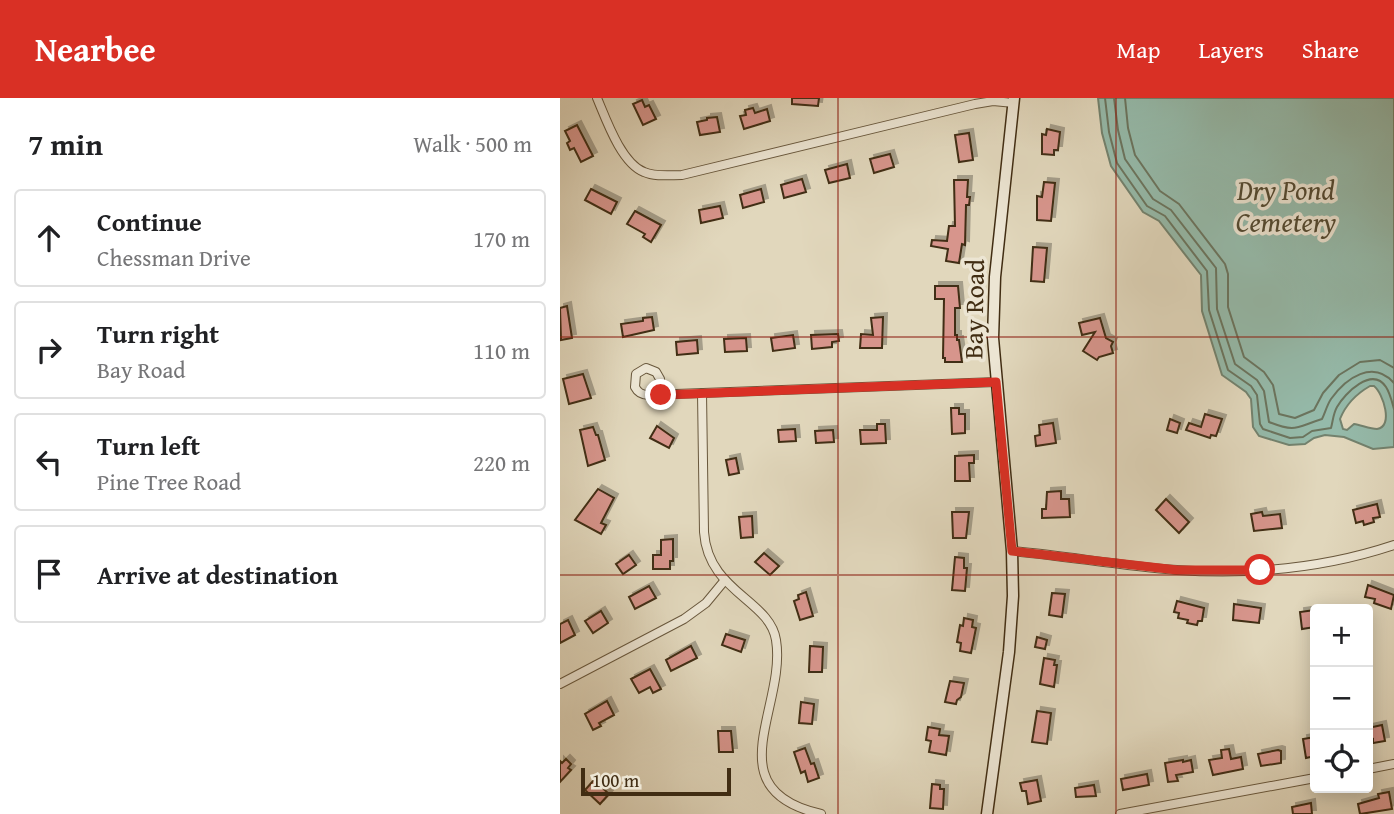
<!DOCTYPE html>
<html lang="en">
<head>
<meta charset="utf-8">
<style>
	:root { --surface:#fff; --page:#f6f6f6; --text:#202124; --muted:#757577; --line:#e0e0e0; --accent:#d93025 }
	body { margin:0; font-family:"Gentium Book Plus",serif; background:var(--page); color:var(--text) }
	.controls { position:absolute; right:21px; bottom:21px; display:grid; overflow:hidden; border-radius:7px; box-shadow:0 4px 18px #0003 }
	.controls button { width:63px; height:63px; display:grid; place-items:center; padding:0; border:0; border-bottom:2px solid var(--line); background:var(--surface); color:var(--text); font:35px sans-serif }
	.scale { position:absolute; left:21px; bottom:18px; width:150px; box-sizing:border-box; padding-left:7px; border:4px solid #412d13; border-top:0; font-size:19px; line-height:24px; white-space:nowrap; color:#412d13; -webkit-text-stroke:5px #ece5d3; paint-order:stroke }
	.stop { position:absolute; width:21px; height:21px; margin:-16px; border:5px solid #d93025; border-radius:50%; background:#fff }
	.stop.end { background:#d93025; border-color:#fff; box-shadow:0 2px 7px #0008 }
	.list { margin:0; padding:0; list-style:none }
	h2 { display:flex; justify-content:space-between; align-items:center; height:91px; margin:0; padding:0 28px; font-size:30px }
	h2 small { font-size:23px; font-weight:400; color:var(--muted) }
	.list li { display:grid; grid-template-columns:46px 1fr auto; gap:21px; align-items:center; box-sizing:border-box; height:98px; margin:0 14px 14px; padding:0 14px; border:2px solid var(--line); border-radius:7px }
	.list b { display:block; font-size:26px; white-space:nowrap }
	.list p { margin:0; font-size:23px; white-space:nowrap; color:var(--muted) }
	.list em { font-size:23px; font-style:normal; color:var(--muted) }
	.icon { flex:none; width:38px; height:38px; fill:none; stroke:currentColor; stroke-width:2; stroke-linecap:round; stroke-linejoin:round }
	.map { position:relative; flex:none; width:834px; height:716px; overflow:hidden }
	header { display:flex; align-items:center; gap:42px; box-sizing:border-box; height:98px; padding:0 35px; background:var(--accent); color:#fff }
	header strong { font-size:33px }
	nav { display:flex; gap:38px; margin-inline-start:auto; font-size:24px }
	main { display:flex }
	aside { flex:1; background:var(--surface) }
	.map>svg:first-child { display:block }
	.water { fill:#95baaa; stroke:#73826e; stroke-width:2; fill-rule:evenodd }
	.lines { fill:none; stroke-linecap:round; stroke-linejoin:round }
	.shore { stroke:#6b745e; stroke-width:2 }
	.building { fill:#d7958c; stroke:#412d13; stroke-width:2; filter:url(#shadow) }
	.street-casing { stroke:#69583d; stroke-width:10 }
	.secondary-casing { stroke:#412d13; stroke-width:13 }
	.street { stroke:#ece5d3; stroke-width:8 }
	.secondary { stroke:#ece5d3; stroke-width:10 }
	.route { stroke:#d93025; stroke-width:9 }
	.grid { fill:none; stroke:#8f2418; stroke-width:2; stroke-opacity:0.55 }
	.labels { text-anchor:middle; stroke-width:7; stroke-linejoin:round; paint-order:stroke }
	.street-label { font-size:26px; fill:#412d13; stroke:#ece5d3 }
	.water-label { font-size:28px; font-style:italic; fill:#524931; stroke:#ece5d3 }
</style>
</head>
<body>
<header>
<strong>Nearbee</strong>
<nav><a>Map</a><a>Layers</a><a>Share</a></nav>
</header>
<main>
<aside>
<h2>7 min<small>Walk · 500 m</small></h2>
<ul class="list">
<li><svg class="icon" aria-label="ahead" viewBox="0 0 24 24"><path d="M12 20V5M6 11l6-6 6 6"/></svg><div><b>Continue</b><p>Chessman Drive</p></div><em>170 m</em></li>
<li><svg class="icon" aria-label="right" viewBox="0 0 24 24"><path d="M7 20v-9h11M14 6l5 5-5 5"/></svg><div><b>Turn right</b><p>Bay Road</p></div><em>110 m</em></li>
<li><svg class="icon" aria-label="left" viewBox="0 0 24 24"><path d="M17 20v-9H6M10 6l-5 5 5 5"/></svg><div><b>Turn left</b><p>Pine Tree Road</p></div><em>220 m</em></li>
<li><svg class="icon" aria-label="arrive" viewBox="0 0 24 24"><path d="M6 21V4h12l-3 4 3 4H6"/></svg><div><b>Arrive at destination</b></div></li>
</ul>
</aside>
<div class="map">
<svg width="834" height="716" viewBox="0 0 834 716">
	<defs>
		<filter id="shadow"><feDropShadow dx="4" dy="-4" stdDeviation="0" flood-color="#0004"/></filter>
	</defs>
	<rect width="100%" height="100%" fill="#e1d7bc"/>
	<filter id="stains"><feTurbulence type="fractalNoise" baseFrequency=".00286" numOctaves="4"/><feColorMatrix values="0 0 0 0 .2 0 0 0 0 .09 0 0 0 0 .02 0 0 0 .5 -.17"/></filter>
	<radialGradient id="worn" r=".72"><stop offset=".6" stop-color="#630" stop-opacity="0"/><stop offset="1" stop-color="#630" stop-opacity=".3"/></radialGradient>
	<path class="water" d="M538,0H834V349L813,351L784,339L765,337L754,340L745,346L729,347L699,338L693,329L691,301L686,294L662,277L642,213L641,177L599,123L583,114L551,68L542,35ZM810,288H814C823,295 834,329 817,331C810,331 801,327 794,326L787,332L783,331L780,321C786,306 796,296 810,288Z"/>
	<g class="lines">
		<g class="shore">
			<path d="M545,0L549,34L557,65L587,108L605,118L647,173L649,212L668,272L691,288L697,297L700,326L703,331L730,340L743,339L752,333L771,330C773,323 773,316 777,309C785,295 812,268 826,289C830,295 832,304 834,311"/>
			<path d="M554,0L558,32L565,61L593,101L611,112L656,170L657,211L675,266L697,282L704,293L709,324C737,335 736,329 762,321C765,315 767,307 771,301C786,280 813,261 834,285"/>
			<path d="M565,0L568,30L575,57L600,93L619,106L665,166L668,176V209L684,259L704,274L713,287L719,316L735,320L754,312L763,295L779,277L800,264L820,262L834,270"/>
		</g>
	</g>
	<g class="building">
		<path d="M232,0H259L258,8L232,6Z"/>
		<path d="M82,2L85,9L89,7L96,21L83,27L73,6Z"/>
		<path d="M193,10L195,15L207,11L210,23L184,31L180,18L186,17L185,12Z"/>
		<path d="M157,19L160,34L140,37L137,24L147,22V20Z"/>
		<path d="M17,27L33,58L21,64L14,50L10,52L7,45L10,43L5,33Z"/>
		<path d="M487,31L500,34L498,52H494V57L482,56V36L486,37Z"/>
		<path d="M409,35L413,62L399,64L395,37Z"/>
		<path d="M330,56L334,69L314,75L310,61Z"/>
		<path d="M287,66L290,80L269,85L265,72Z"/>
		<path d="M242,81L246,94L224,100L221,87Z"/>
		<path d="M394,82H408L407,99H410L409,107H406L405,147L402,146L399,165L386,163L388,151L371,148L372,142L387,143L389,128H395Z"/>
		<path d="M484,84L495,85L491,123L477,122V98L482,99Z"/>
		<path d="M31,91L57,104L51,116L25,102Z"/>
		<path d="M201,91L204,104L183,110L180,97Z"/>
		<path d="M160,108L163,120L141,125L139,112Z"/>
		<path d="M75,113L101,127L91,144L83,139L85,136L67,126Z"/>
		<path d="M473,149L487,150L484,184L471,183Z"/>
		<path d="M375,188H398L400,210H395V237H397V242H399L402,264H385V260H383L384,201H375Z"/>
		<path d="M7,208L12,240L1,242L0,210Z"/>
		<path d="M92,219L94,232L63,239L61,226L83,223V220Z"/>
		<path d="M323,219L322,250H300L301,236L313,237L311,220Z"/>
		<path d="M540,220L546,240L553,244L551,248L553,255L539,259L537,262L523,253L535,234L522,237L519,225Z"/>
		<path d="M278,236L279,243L272,244V249L252,251L251,237Z"/>
		<path d="M233,237L235,250L213,253L211,240Z"/>
		<path d="M186,240L187,253L165,254L164,241Z"/>
		<path d="M137,242L138,255L117,257L116,244Z"/>
		<path d="M23,276L31,300L9,306L3,281Z"/>
		<path d="M391,310H399V316H405V335L392,336Z"/>
		<path d="M645,316L662,321L656,338L651,337L650,340L626,332L629,325L641,329Z"/>
		<path d="M610,321L620,325L617,335L607,332Z"/>
		<path d="M493,325L496,345L476,348L475,338L480,337L479,327Z"/>
		<path d="M317,326H325L326,345L301,346L300,332H317Z"/>
		<path d="M97,328L114,340L109,350L90,340Z"/>
		<path d="M33,329L36,337H38L45,362L28,368L20,332Z"/>
		<path d="M235,331L236,343L219,344L218,332Z"/>
		<path d="M273,332L274,344L256,345L255,333Z"/>
		<path d="M414,357V365H409L410,383H395V358Z"/>
		<path d="M176,360L179,375L169,377L166,362Z"/>
		<path d="M38,391L54,400L41,425L46,427L41,436L15,422Z"/>
		<path d="M501,393V401H509L510,419L482,420V411H486L487,394Z"/>
		<path d="M606,401L629,424L619,435L596,412Z"/>
		<path d="M817,406L820,419L813,420L814,424L804,427L803,423L796,425L793,412Z"/>
		<path d="M392,414H409L406,440H393Z"/>
		<path d="M702,414L703,418L720,416L722,430L694,433L691,416Z"/>
		<path d="M192,418L193,439L181,440L179,419Z"/>
		<path d="M113,441V463H110V471H93V457H101V442Z"/>
		<path d="M204,455L219,468L210,477L195,464Z"/>
		<path d="M69,457L76,467L63,476L56,466Z"/>
		<path d="M395,459L404,460V470H407L405,493L392,492Z"/>
		<path d="M808,487L834,497L831,511L814,505L815,501L805,499Z"/>
		<path d="M89,488L96,500L75,511L69,499Z"/>
		<path d="M246,494L253,518L240,522L234,503L239,501L238,497Z"/>
		<path d="M492,495L505,496L502,519L489,517Z"/>
		<path d="M617,503L644,510L642,523H638L637,527L627,525L628,522L618,520L619,515L614,514Z"/>
		<path d="M674,506L701,510L699,525L673,522Z"/>
		<path d="M755,512V529L742,531L740,514Z"/>
		<path d="M41,513L48,525L33,535L25,523Z"/>
		<path d="M404,520L413,522L412,529L416,530L411,555L400,553L401,545L397,544L400,527L403,528Z"/>
		<path d="M8,522L15,537L0,545V526Z"/>
		<path d="M166,536L185,542L181,554L162,547Z"/>
		<path d="M477,539L487,542L485,551L475,549Z"/>
		<path d="M131,548L137,560L111,573L106,562Z"/>
		<path d="M250,548L263,549L262,574H249Z"/>
		<path d="M484,560L495,562L494,567H497L494,589L480,586Z"/>
		<path d="M90,571L101,591L93,595L90,589L79,595L71,581Z"/>
		<path d="M390,583L404,585L401,599L397,602L396,606L385,604Z"/>
		<path d="M47,603L54,617L39,625L41,628L33,632L25,616Z"/>
		<path d="M241,604L254,606L252,626L239,625Z"/>
		<path d="M477,613L491,615L487,646L472,644Z"/>
		<path d="M822,627L825,643L813,645V641L808,642V630Z"/>
		<path d="M368,629L380,631L379,637L389,638L386,657L369,654L371,643L366,642Z"/>
		<path d="M158,633H171L173,654H159Z"/>
		<path d="M755,639V658L746,660L743,641Z"/>
		<path d="M245,650L251,666L254,665L259,680L248,684L245,673L241,675L234,654Z"/>
		<path d="M669,651L671,661L681,659L683,671L653,677L649,662L662,660L661,652Z"/>
		<path d="M718,652L721,653V665L701,668L698,656Z"/>
		<path d="M6,661L11,666L8,670L11,672L0,684V663L2,665Z"/>
		<path d="M623,662V664L631,662L633,674L616,677L618,683L608,684L605,665Z"/>
		<path d="M587,676L589,687L563,692L561,681Z"/>
		<path d="M34,682L49,696L40,706L25,692Z"/>
		<path d="M477,682L481,703L468,706L466,693H462L460,685Z"/>
		<path d="M372,686L380,687V691H384L383,711L370,710Z"/>
		<path d="M534,687L536,698L516,699L515,690Z"/>
		<path d="M829,694L832,711L800,716L798,706L819,700L818,696Z"/>
		<path d="M751,705L752,716H733L732,709Z"/>
	</g>
	<g class="lines">
		<g class="street-casing">
			<g id="street">
				<path d="M37,0C46,21 61,65 84,74C95,79 110,77 122,77L415,6L433,3L454,5"/>
				<path d="M142,295L144,434C148,494 210,502 216,542C227,609 154,692 261,716"/>
				<path d="M101,297L100,281L96,274L86,270L76,276L75,289C78,295 82,297 89,297L436,284"/>
				<path d="M452,453C507,458 562,468 617,472C690,477 765,470 834,447"/>
				<path d="M0,586L124,521L146,505L165,482"/>
				<path d="M808,671L834,666"/>
				<path d="M560,716L755,680"/>
			</g>
		</g>
		<g class="secondary-casing">
			<path id="secondary" d="M427,716L449,554L453,498L452,453L433,240L435,179L454,0"/>
		</g>
		<use href="#street" class="street"/>
		<use href="#secondary" class="secondary"/>
	</g>
	<g class="lines">
		<path class="route" d="M101,297L436,284L452,453L617,472H700"/>
	</g>
	<path class="grid" d="M278,0V716M556,0V716M0,239H834M0,477H834"/>
	<g class="labels">
		<g class="street-label">
			<text transform="translate(414 211) rotate(-89)" y="9">Bay Road</text>
		</g>
		<g class="water-label">
			<text x="726" y="102">Dry Pond<tspan x="726" dy="32">Cemetery</tspan></text>
		</g>
	</g>
	<rect width="100%" height="100%" filter="url(#stains)"/>
	<rect width="100%" height="100%" fill="url(#worn)"/>
</svg>
<div class="controls">
<button>+</button>
<button>−</button>
<button><svg class="icon" aria-label="locate" viewBox="0 0 24 24"><circle cx="12" cy="12" r="6"/><path d="M12 2v4M12 18v4M2 12h4M18 12h4"/></svg></button>
</div>
<div class="scale">100 m</div>
<div class="stop" style="left:700px;top:472px"></div>
<div class="stop end" style="left:101px;top:297px"></div>
</div>
</main>
</body>
</html>
